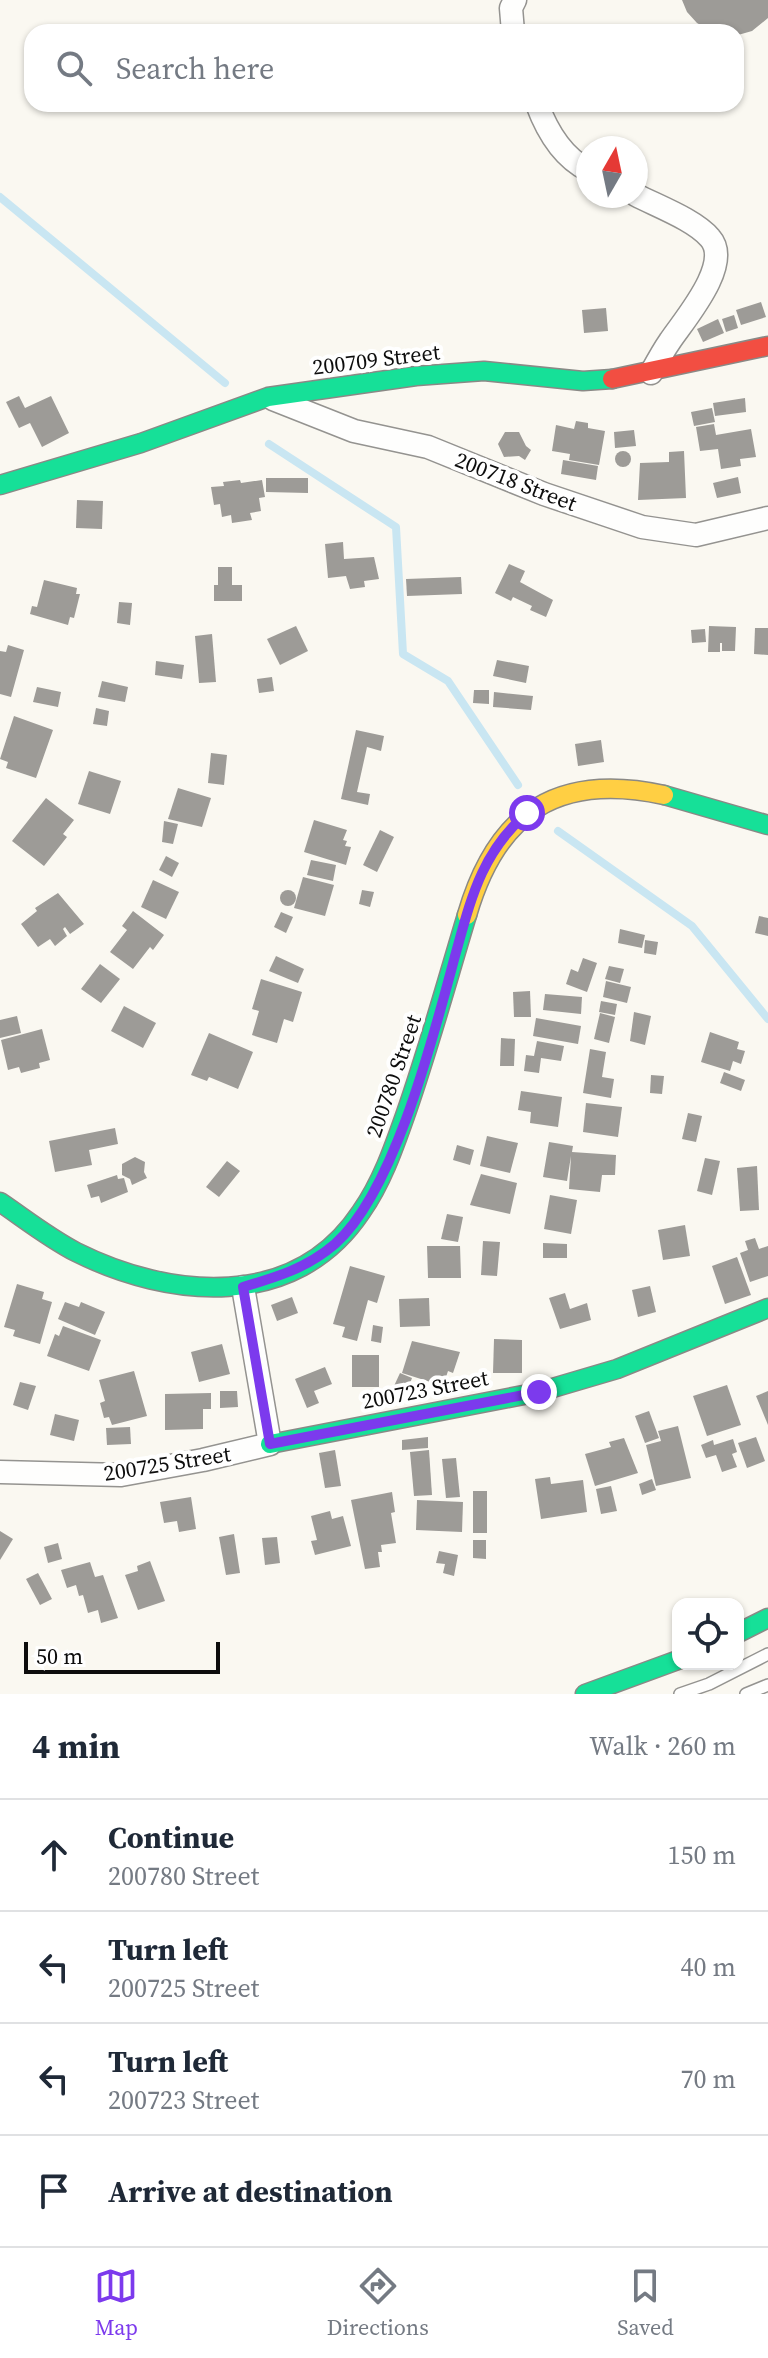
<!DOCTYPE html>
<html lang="en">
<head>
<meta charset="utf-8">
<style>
	:root { --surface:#fff; --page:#f2f2f3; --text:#1f2937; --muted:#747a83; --line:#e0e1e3; --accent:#7c3aed }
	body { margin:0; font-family:"Source Serif 4",serif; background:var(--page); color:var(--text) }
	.controls { position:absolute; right:24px; bottom:24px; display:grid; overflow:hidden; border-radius:16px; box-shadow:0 2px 6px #0004 }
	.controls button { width:72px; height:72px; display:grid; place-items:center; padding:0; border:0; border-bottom:2px solid var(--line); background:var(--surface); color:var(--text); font:40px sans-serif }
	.compass { position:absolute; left:576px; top:136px; width:72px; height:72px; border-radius:50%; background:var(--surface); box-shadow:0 2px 6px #0004; rotate:9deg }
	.scale { position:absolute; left:24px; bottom:20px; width:196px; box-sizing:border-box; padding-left:8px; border:4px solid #0d0d0d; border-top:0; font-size:22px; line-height:28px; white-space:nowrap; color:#0d0d0d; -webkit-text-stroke:6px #fff; paint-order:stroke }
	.stop { position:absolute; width:24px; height:24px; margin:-18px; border:6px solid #7c3aed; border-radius:50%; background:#fff }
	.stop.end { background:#7c3aed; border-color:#fff; box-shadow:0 2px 8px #0008 }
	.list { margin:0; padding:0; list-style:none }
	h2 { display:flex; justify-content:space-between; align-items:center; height:104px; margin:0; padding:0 32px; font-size:34px }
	h2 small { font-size:26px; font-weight:400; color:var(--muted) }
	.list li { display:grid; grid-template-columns:52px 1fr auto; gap:24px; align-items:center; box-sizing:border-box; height:112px; padding:0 32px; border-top:2px solid var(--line) }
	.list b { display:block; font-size:30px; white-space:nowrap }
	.list p { margin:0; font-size:26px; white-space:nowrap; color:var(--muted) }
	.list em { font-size:26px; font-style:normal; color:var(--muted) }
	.icon { flex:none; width:44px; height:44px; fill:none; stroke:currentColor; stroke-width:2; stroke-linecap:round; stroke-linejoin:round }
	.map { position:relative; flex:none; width:768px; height:1694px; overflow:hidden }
	.search { position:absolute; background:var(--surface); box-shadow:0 2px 6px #0004; left:24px; right:24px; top:24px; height:88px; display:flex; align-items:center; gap:20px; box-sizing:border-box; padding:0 28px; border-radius:24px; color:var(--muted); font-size:30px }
	.sheet { height:552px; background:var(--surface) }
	nav { display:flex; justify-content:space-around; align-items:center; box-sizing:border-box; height:112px; border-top:2px solid var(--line); background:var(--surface); font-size:22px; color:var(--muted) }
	nav a { display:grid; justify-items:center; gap:4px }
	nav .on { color:var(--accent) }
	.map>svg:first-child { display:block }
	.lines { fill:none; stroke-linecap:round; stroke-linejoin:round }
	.stream { stroke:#c9e6f2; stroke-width:8 }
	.building { fill:#9d9b97 }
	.lane-casing { stroke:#949390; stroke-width:14 }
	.street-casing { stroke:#949390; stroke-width:25 }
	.fast-casing { stroke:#8a8986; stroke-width:21 }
	.slow-casing { stroke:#8a8986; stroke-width:21 }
	.jam-casing { stroke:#8a8986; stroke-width:21 }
	.lane { stroke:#fefefd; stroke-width:11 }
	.street { stroke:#fefefd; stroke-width:22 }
	.fast { stroke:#16e098; stroke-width:18 }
	.slow { stroke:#ffcf43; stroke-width:18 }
	.jam { stroke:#f24e42; stroke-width:18 }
	.route { stroke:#7c3aed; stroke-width:10 }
	.labels { text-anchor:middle; stroke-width:8; stroke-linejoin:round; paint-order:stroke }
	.street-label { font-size:22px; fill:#0d0d0d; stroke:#fff }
</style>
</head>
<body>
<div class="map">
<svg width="768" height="1694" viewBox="0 0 768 1694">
	<rect width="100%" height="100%" fill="#faf8f1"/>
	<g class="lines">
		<g class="stream">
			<path d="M0,197L225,383"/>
			<path d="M269,444L396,527L403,654L448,681L518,785"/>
			<path d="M558,831L692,926L768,1019"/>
		</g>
	</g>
	<g class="building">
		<path d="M682,0H768V18L752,31L738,35L736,32H713L697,23L687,12Z"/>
		<path d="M761,302L766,317L741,325L736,310Z"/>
		<path d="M606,308L608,331L584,333L582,310Z"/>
		<path d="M734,315L738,328L726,332L722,319Z"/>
		<path d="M718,319L724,333L703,342L697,329Z"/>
		<path d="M19,396L25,408L51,396L69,433L42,447L30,423L19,428L6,402Z"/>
		<path d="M745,398L746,412L715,416L713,403Z"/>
		<path d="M712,408L715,422L694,426L691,412Z"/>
		<path d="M576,421L588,423V428L605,431L599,465L569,460L570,454L552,451L556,425L574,429Z"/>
		<path d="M714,424L716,435L751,429L756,457L740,459L741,466L721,469L718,449L700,451L696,427Z"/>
		<path d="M634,430L636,446L615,448L614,432Z"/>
		<path d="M505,432H519L526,446L531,450L525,460L519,456L504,457L498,444Z"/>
		<circle cx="623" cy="459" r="8"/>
		<path d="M684,451L686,498L638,500L640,463L669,462V452Z"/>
		<path d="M563,460L598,466L596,480L561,474Z"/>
		<path d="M738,477L741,493L717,498L713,483Z"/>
		<path d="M266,478H308V493L266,492Z"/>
		<path d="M240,480L241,483L262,480L265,497L259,498L261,511L250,513L252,520L232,523L231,515L222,517L220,504L214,505L211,487L224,486L223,482Z"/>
		<path d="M77,500L103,501L102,529L76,528Z"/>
		<path d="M343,542L344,559L374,557L379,579L364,581L365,587L350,589L346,576L328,578L325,544Z"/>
		<path d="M509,564L525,571L520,582L553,600L546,617L530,610L532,606L513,597L511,601L495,593Z"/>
		<path d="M218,567H232V585H242V601H214V585H218Z"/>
		<path d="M461,577L462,594L407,596L406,579Z"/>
		<path d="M44,580L77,588L76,594H80L74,618L70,617L68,625L30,614L32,606L37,607Z"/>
		<path d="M119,602L132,603L130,625L117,623Z"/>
		<path d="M296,626L308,651L280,665L267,639Z"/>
		<path d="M709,626L736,627L735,651H722V643H720V652H708Z"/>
		<path d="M755,628H768V655L754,654Z"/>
		<path d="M705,629L706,642L692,643L691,630Z"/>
		<path d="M212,634L216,682L199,683L195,636Z"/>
		<path d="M8,645L24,650L11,697L0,694V651L6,652Z"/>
		<path d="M497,660L529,666L526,683L493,676Z"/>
		<path d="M156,661L184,665L182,679L155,675Z"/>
		<path d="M272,677L274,691L259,693L257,679Z"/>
		<path d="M102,681L128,687L125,702L98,697Z"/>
		<path d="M37,687L61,692L58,707L33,702Z"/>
		<path d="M474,690H489V704L473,703Z"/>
		<path d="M494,692L533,696L531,710L493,707Z"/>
		<path d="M96,708L109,711L107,726L93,724Z"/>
		<path d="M14,716L53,730L36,778L6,768L8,762L0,759Z"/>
		<path d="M356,730L384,736L381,751L367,747L357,792L370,794L368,805L341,799Z"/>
		<path d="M601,740L604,762L578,766L575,744Z"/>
		<path d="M211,753L227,755L224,785L208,783Z"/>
		<path d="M89,771L121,781L110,814L78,804Z"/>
		<path d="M178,788L211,798L202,827L168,819Z"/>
		<path d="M46,798L74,820L63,834L67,837L44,866L12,841Z"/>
		<path d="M314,820L347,830L343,840L347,841L345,846L351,847L346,865L304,852Z"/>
		<path d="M164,821L178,824L173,844L162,842Z"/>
		<path d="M380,830L394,837L377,872L363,865Z"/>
		<path d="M166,856L179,863L172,877L159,870Z"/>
		<path d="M311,860L336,865L333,881L307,875Z"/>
		<path d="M303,877L334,885L325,916L294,908Z"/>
		<path d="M153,880L179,892L166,919L141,907Z"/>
		<path d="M362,890L374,892L370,907L359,904Z"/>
		<circle cx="288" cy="898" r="8"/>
		<path d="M58,893L84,924L70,934L65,927L63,929L67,936L55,946L50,939L38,947L21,924L37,911L35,908Z"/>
		<path d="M133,911L164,935L153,950L150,947L133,969L110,952L127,930L122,926Z"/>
		<path d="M281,912L293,917L286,933L274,927Z"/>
		<path d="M759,916L768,918V936L755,933Z"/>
		<path d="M620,929L645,935L642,948L618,943Z"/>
		<path d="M645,940L658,942L656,955L644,953Z"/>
		<path d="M276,956L304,969L298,983L269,971Z"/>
		<path d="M583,958L597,963L587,992L566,984L571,969L578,972Z"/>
		<path d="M100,964L120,979L101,1003L81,989Z"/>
		<path d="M609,966L624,969L620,983L605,979Z"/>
		<path d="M261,979L302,992L293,1022L284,1019L277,1043L252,1035L259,1011L252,1009Z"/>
		<path d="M606,981L631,987L627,1003L603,997Z"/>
		<path d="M530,991L531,1017H514L513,992Z"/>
		<path d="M545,994L582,997L581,1014L543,1010Z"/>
		<path d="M601,1001L617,1004L615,1015L599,1012Z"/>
		<path d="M124,1006L156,1023L143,1048L111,1031Z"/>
		<path d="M634,1012L651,1016L645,1045L630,1041Z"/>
		<path d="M600,1013L615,1017L609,1043L594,1039Z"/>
		<path d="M17,1016L21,1033L0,1038V1020Z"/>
		<path d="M536,1018L581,1026L578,1044L533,1036Z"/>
		<path d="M42,1029L50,1060L39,1063L40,1068L21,1073L19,1067L8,1070L1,1040Z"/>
		<path d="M710,1032L739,1042L737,1049L745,1051L741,1064L733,1061L730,1071L701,1062Z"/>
		<path d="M209,1033L253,1052L238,1089L209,1077L207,1081L191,1075Z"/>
		<path d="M501,1038L515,1039L514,1066H500Z"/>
		<path d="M537,1041L564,1046L561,1061L541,1058L539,1073L524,1071L526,1055L534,1056Z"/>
		<path d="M590,1049L606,1052L602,1077L614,1079L611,1098L583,1093Z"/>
		<path d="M724,1072L745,1080L741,1091L720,1083Z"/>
		<path d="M651,1075L664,1076L662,1094L650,1093Z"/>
		<path d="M521,1091L562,1097L558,1127L530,1123L531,1112L518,1110Z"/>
		<path d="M586,1103L622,1107L618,1137L583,1132Z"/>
		<path d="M688,1113L702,1116L696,1142L682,1139Z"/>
		<path d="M115,1128L118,1144L89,1150L92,1165L55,1172L49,1141Z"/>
		<path d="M487,1136L518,1143L510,1173L480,1166Z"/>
		<path d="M549,1142L573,1146L572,1152L616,1155L615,1175H602L600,1192L569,1189L571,1156L567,1181L543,1177Z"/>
		<path d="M457,1145L474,1150L470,1165L453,1160Z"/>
		<path d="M135,1157L145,1162L144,1172L147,1178L132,1185L130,1179L122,1175V1164Z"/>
		<path d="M705,1158L720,1161L712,1195L697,1191Z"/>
		<path d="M227,1161L240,1171L219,1197L206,1187Z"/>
		<path d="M757,1166L759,1210L740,1211L737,1168Z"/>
		<path d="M481,1174L517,1183L510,1214L470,1205Z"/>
		<path d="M117,1175L118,1179L124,1178L128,1192L101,1203L99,1196L91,1198L87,1185Z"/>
		<path d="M550,1195L577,1200L571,1234L544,1229Z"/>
		<path d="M447,1214L463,1217L458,1242L441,1239Z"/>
		<path d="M685,1225L690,1256L663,1260L658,1230Z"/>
		<path d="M755,1238L759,1249L768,1246V1276L750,1282L740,1253L748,1250L745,1241Z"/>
		<path d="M483,1241L500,1242L497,1276L481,1275Z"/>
		<path d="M543,1243L567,1244V1258H543Z"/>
		<path d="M427,1246H460L461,1278H428Z"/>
		<path d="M737,1257L751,1295L725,1304L712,1266Z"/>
		<path d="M350,1266L385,1276L377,1303L368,1300L357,1341L342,1337L345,1327L333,1324Z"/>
		<path d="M17,1284L44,1292L42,1299L52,1302L40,1344L13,1336L15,1330L4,1327Z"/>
		<path d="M650,1286L656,1312L638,1317L632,1290Z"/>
		<path d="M565,1293L570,1309L587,1303L591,1320L560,1329L549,1298Z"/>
		<path d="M292,1297L298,1313L277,1321L271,1305Z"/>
		<path d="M429,1298L430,1326L400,1327L399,1299Z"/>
		<path d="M65,1302L79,1307L81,1302L105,1312L95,1335L58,1319Z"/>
		<path d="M373,1325L383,1327L381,1343L371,1341Z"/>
		<path d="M63,1326L101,1340L89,1371L47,1356L55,1334L59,1336Z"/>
		<path d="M494,1339L522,1340V1373H493Z"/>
		<path d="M412,1341L460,1352L453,1373L448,1371L443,1386L402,1373Z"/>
		<path d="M222,1344L230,1374L199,1382L191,1352Z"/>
		<rect x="352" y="1355" width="27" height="32"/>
		<path d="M325,1367L332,1384L314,1391L319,1403L307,1408L295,1379Z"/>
		<path d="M134,1371L147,1416L112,1425L109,1417L104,1418L100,1403L105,1401L99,1380Z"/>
		<path d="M400,1373L412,1378L407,1391L394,1386Z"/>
		<path d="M20,1382L36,1386L28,1410L13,1405Z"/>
		<path d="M727,1385L741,1425L707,1436L693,1396Z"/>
		<path d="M220,1391H237L238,1407L220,1408Z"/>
		<path d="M768,1391V1425L756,1396Z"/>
		<path d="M211,1393V1409H203V1429L165,1430V1394Z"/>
		<path d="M649,1411L659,1438L645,1443L635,1416Z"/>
		<path d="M55,1414L79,1420L74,1441L50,1435Z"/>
		<path d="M678,1426L691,1478L656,1486L646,1445L661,1441L658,1431Z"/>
		<path d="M130,1427L131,1444L107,1445L106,1428Z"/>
		<path d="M428,1437V1448L402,1450V1440Z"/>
		<path d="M756,1437L765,1461L747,1468L738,1443Z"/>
		<path d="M624,1438L638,1473L595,1486L585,1454L611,1447L609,1442Z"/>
		<path d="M733,1439L737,1452L732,1454L737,1467L722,1472L716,1455L706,1458L701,1445L713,1440L714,1445Z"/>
		<path d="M335,1450L341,1486L325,1488L319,1453Z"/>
		<path d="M429,1450L432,1495L414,1496L410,1452Z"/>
		<path d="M456,1458L460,1497L446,1498L442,1459Z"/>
		<path d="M550,1477L551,1484L583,1480L587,1512L541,1519L535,1479Z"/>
		<path d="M652,1479L656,1490L642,1495L639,1484Z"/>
		<path d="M611,1486L617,1511L601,1514L596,1489Z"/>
		<rect x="473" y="1491" width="14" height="42"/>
		<path d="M392,1492L395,1512L391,1513L396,1543L381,1545L382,1552H378L380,1567L365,1569L351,1500Z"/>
		<path d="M191,1497L196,1529L179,1532L177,1521L164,1523L160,1502Z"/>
		<path d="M417,1500L463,1502L462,1532L416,1530Z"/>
		<path d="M330,1511L332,1519L343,1516L351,1546L315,1555L311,1541L317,1540L311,1516Z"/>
		<path d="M0,1531L13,1539L0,1560Z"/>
		<path d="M234,1534L240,1573L226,1575L219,1537Z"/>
		<path d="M277,1537L280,1563L265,1565L262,1538Z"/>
		<path d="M473,1540H486V1559L473,1558Z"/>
		<path d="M58,1543L62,1559L48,1563L44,1547Z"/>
		<path d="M439,1551L458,1555L454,1576L443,1573L445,1564L436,1563Z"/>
		<path d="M150,1561L165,1601L138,1610L125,1575L138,1571L137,1566Z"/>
		<path d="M90,1562L95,1577L103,1575L118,1618L101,1623L98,1610L88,1613L83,1595L79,1596L76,1585L67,1588L61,1570Z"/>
		<path d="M38,1573L52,1599L40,1605L26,1579Z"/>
	</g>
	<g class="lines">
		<g class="lane-casing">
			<g id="lane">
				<path d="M680,1694L709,1684L768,1654"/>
				<path d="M746,1694L768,1685"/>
			</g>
		</g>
		<g class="street-casing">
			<g id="street">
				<path d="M513,32L511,8L515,0"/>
				<path d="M537,104C547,131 562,157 588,170"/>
				<path d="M636,195C657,206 695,220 710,238C733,264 684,320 670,341C663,351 657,362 651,373"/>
				<path d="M273,399L354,431L428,447L544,494L642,527L696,535L768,518"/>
				<path d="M0,1472L121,1475L203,1460L270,1444L243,1287"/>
			</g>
		</g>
		<g class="fast-casing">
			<g id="fast">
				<path d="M0,485L141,443L268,397L416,376L484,371L583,381L612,379"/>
				<path d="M664,795L768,825"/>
				<path d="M0,1202C25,1219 49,1238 76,1252C170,1299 295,1311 361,1212C382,1182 394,1147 406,1113C429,1047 447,981 467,915"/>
				<path d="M270,1444L539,1392L617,1369L768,1308"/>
				<path d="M738,1633L768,1618"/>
				<path d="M585,1694L678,1660"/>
			</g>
		</g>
		<g class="slow-casing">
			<path id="slow" d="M467,915C497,812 558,772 664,795"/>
		</g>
		<g class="jam-casing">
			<path id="jam" d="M612,379L768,346"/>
		</g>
		<use href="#lane" class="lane"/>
		<use href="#street" class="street"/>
		<use href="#fast" class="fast"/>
		<use href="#slow" class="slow"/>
		<use href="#jam" class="jam"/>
	</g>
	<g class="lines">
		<path class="route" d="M527,813C481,853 471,899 455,956C434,1034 395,1191 335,1244C307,1268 277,1277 243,1287L270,1444L539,1392"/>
	</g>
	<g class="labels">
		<g class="street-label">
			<text transform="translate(376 359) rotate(-7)" y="8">200709 Street</text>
			<text transform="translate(516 481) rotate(21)" y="8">200718 Street</text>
			<text transform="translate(393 1076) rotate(-71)" y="8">200780 Street</text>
			<text transform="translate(425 1389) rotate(-11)" y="8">200723 Street</text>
			<text transform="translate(167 1463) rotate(-9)" y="8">200725 Street</text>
		</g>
	</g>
</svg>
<div class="controls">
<button><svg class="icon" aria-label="locate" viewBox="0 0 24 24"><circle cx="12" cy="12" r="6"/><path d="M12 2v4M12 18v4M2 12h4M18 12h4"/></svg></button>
</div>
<svg class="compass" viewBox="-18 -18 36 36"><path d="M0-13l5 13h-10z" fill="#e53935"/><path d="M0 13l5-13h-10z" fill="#747a83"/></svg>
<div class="scale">50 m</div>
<div class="stop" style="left:527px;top:813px"></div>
<div class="stop end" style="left:539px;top:1392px"></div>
<div class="search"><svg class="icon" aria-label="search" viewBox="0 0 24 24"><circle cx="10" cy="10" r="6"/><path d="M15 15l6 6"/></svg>Search here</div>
</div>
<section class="sheet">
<h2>4 min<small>Walk · 260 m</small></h2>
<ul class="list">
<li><svg class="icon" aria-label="ahead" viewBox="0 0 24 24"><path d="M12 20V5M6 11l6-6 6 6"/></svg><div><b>Continue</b><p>200780 Street</p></div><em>150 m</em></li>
<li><svg class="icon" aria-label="left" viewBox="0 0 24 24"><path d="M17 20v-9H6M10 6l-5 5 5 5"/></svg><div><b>Turn left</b><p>200725 Street</p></div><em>40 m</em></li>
<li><svg class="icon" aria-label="left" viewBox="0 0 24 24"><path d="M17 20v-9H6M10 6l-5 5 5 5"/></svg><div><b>Turn left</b><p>200723 Street</p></div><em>70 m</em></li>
<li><svg class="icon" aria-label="arrive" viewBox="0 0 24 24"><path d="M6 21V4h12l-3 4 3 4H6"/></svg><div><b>Arrive at destination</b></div></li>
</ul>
</section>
<nav>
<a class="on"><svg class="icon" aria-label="map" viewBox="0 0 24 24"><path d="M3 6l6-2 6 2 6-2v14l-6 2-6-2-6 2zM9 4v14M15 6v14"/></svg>Map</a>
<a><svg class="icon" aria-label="directions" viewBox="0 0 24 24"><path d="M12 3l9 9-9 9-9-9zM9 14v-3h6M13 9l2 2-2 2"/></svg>Directions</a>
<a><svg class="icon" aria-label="saved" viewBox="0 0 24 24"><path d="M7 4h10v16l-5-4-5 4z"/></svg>Saved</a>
</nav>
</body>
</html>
